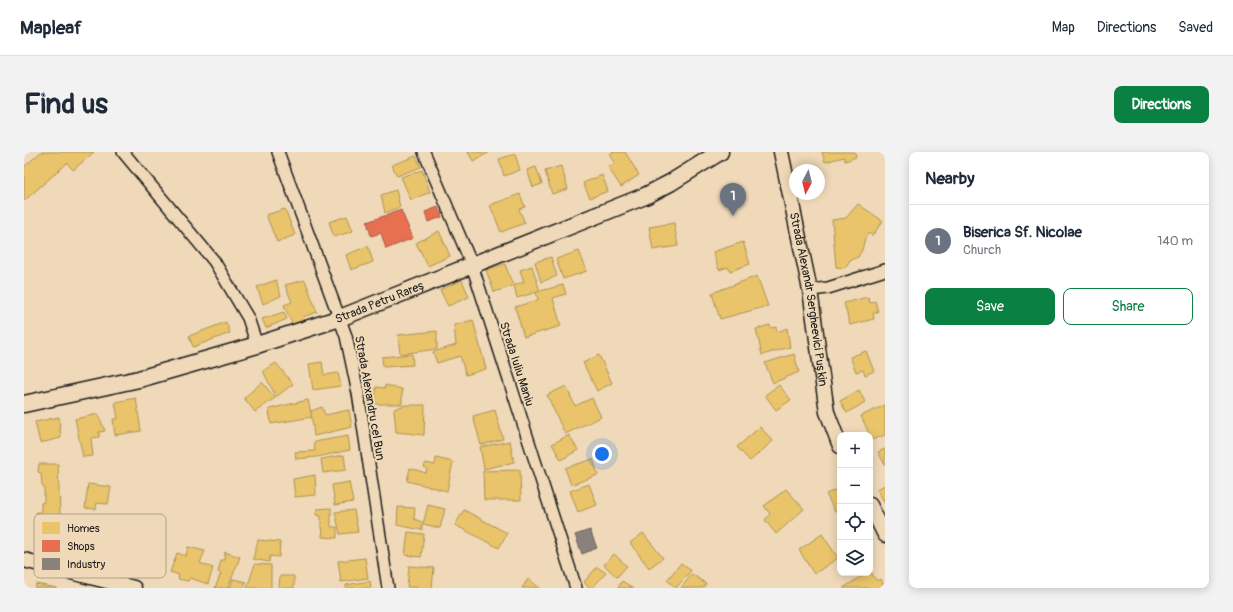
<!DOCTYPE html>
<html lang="en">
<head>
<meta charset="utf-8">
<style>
	:root { --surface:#fff; --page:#f2f2f3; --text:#1f2937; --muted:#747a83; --line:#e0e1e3; --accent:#0b8043 }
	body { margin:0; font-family:Pangolin,sans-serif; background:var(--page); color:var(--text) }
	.controls { position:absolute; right:12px; bottom:12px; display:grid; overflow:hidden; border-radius:8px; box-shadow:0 2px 10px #0003 }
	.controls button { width:36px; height:36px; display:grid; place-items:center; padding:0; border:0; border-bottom:1px solid var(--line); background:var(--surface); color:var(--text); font:20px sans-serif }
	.compass { position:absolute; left:765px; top:12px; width:36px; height:36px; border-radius:50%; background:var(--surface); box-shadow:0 2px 10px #0003; rotate:187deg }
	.you { position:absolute; left:578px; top:302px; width:14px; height:14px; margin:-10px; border:3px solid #fff; border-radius:50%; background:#1a73e8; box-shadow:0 0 0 6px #1a73e833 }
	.badge { display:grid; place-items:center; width:26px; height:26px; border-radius:50%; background:var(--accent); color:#fff; font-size:13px; font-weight:700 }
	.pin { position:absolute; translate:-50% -33px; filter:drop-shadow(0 1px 2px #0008) }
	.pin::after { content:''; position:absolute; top:21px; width:14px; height:12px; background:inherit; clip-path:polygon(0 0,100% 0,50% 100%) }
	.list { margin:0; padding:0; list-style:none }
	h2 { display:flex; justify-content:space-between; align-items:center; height:52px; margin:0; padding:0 16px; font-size:17px }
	h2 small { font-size:13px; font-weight:400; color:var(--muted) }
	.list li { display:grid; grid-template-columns:26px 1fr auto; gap:12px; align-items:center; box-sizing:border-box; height:72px; padding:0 16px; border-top:1px solid var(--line) }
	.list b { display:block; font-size:15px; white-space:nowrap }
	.list p { margin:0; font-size:13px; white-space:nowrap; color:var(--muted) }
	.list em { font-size:13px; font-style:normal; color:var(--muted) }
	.actions { display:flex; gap:8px; padding:12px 16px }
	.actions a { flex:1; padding:9px 0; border:1px solid var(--accent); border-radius:8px; text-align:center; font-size:14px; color:var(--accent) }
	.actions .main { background:var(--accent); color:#fff }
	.icon { flex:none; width:22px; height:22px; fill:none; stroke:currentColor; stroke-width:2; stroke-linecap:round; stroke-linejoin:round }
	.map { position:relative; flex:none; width:861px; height:436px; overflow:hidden; border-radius:8px }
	header { display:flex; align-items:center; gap:24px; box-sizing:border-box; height:56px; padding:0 20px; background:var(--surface); border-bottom:1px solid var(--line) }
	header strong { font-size:19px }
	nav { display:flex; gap:22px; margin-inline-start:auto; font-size:14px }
	.intro { display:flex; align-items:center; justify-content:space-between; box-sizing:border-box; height:96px; padding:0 24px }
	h1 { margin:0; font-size:28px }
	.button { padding:10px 18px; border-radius:8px; background:var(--accent); color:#fff; font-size:14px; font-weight:700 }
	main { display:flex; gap:24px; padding:0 24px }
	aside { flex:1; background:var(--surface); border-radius:8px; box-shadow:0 2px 10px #0003 }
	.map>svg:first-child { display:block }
	.homes { fill:#e9c46a; stroke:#ac9253 }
	.shops { fill:#e76f51; stroke:#aa5641 }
	.industry { fill:#8a817c; stroke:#69635f }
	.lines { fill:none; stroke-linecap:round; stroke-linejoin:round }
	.minor-casing { stroke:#1c1c1c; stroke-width:14 }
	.tertiary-casing { stroke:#1c1c1c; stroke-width:17 }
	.secondary-casing { stroke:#1c1c1c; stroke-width:19 }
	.minor { stroke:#efd9b8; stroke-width:11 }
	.tertiary { stroke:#efd9b8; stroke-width:14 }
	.secondary { stroke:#efd9b8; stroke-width:16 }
	.labels { text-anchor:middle; stroke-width:4; stroke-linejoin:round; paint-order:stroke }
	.street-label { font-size:12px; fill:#1c1c1c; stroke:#efd9b8 }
	.key { fill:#efd9b8; stroke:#b0a089; stroke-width:1 }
	.key-label { font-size:11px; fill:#1c1c1c }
</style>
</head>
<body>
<header>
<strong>Mapleaf</strong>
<nav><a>Map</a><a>Directions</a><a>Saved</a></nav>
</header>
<div class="intro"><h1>Find us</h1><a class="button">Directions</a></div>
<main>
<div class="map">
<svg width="861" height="436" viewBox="0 0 861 436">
	<rect width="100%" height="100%" fill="#efd9b8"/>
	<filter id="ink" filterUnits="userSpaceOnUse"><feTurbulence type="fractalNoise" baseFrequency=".025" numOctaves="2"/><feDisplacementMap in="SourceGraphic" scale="8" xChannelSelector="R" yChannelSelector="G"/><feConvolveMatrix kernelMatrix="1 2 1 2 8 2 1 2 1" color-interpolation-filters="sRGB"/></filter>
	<g filter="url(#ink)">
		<g class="homes">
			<path d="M17,0H70L49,18L43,11L0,49V15Z"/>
			<path d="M444,0H466L449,9Z"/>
			<path d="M589,0H601L615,23L597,35L584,15L591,11L586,2Z"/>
			<path d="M798,0H831L832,5L821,9L820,5L801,10Z"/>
			<path d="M491,2L496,18L480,24L475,7Z"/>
			<path d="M392,4L397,15L373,24L368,13Z"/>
			<path d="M537,14L544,37L528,42L521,19Z"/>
			<path d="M512,15L518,32L509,35L503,18Z"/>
			<path d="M398,18L406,40L387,48L377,25Z"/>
			<path d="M578,23L584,39L566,46L559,31Z"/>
			<path d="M372,38L376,55L361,61L357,43Z"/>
			<path d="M496,42L501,55L495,57L501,71L477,80L466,53Z"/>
			<path d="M834,52L859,69L848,84L845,81L841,86L838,98L834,105L826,108L821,116L812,115L808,68L822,66Z"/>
			<path d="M261,57L271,83L253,90L242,63Z"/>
			<path d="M323,64L329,79L310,85L305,70Z"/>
			<path d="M650,71L654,94L629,98L625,75Z"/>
			<path d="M415,79L426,104L404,114L392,91Z"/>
			<path d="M719,90L726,112L706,119L704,115L695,118L689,100Z"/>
			<path d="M344,94L349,110L327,118L322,103Z"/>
			<path d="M555,99L563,119L539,127L532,107Z"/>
			<path d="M527,105L533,124L517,130L511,110Z"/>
			<path d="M481,112L489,134L470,140L462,118Z"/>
			<path d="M508,114L516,139L493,146L490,133L500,130L496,118Z"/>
			<path d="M733,124L744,154L696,167L688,141Z"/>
			<path d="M252,128L257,144L239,152L233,135Z"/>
			<path d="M281,128L293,160L279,165L280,168L268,172L260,153L268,150L261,133Z"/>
			<path d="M438,128L445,145L424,154L416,138Z"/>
			<path d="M539,133L542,142L529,146L537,174L500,185L491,155L514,148L512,140Z"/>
			<path d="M844,145L846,151L851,149L854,160L849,161L850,167L826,173L820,151Z"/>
			<path d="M260,160L263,167L242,176L238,167Z"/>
			<path d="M449,168L462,217L442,223L436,204L413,211L409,200L432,193L430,173Z"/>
			<path d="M202,170L206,181L169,195L165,184Z"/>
			<path d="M746,173L747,176L752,175L753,180L763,176L766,195L738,203L732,177Z"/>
			<path d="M413,179V197L376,202L374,183Z"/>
			<path d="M842,199L850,219L841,223L839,218L832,220L826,205Z"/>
			<path d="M388,202L389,213L359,215L358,205Z"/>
			<path d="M770,202L775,220L749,231L741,211Z"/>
			<path d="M575,203L588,231L573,239L559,211Z"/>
			<path d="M298,210L300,223L314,221L317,234L289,238L285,212Z"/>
			<path d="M252,211L269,232L252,245L239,219Z"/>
			<path d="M238,230L251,246L231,260L220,246Z"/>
			<path d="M361,233L378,237V252H351L352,235L361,236Z"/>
			<path d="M755,233L767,248L752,258L741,243Z"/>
			<path d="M542,234L551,254L568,246L577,265L541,282L523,243Z"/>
			<path d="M835,238L841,250L823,261L816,249Z"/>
			<path d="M112,246L117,279L91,283L89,267H94L91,250Z"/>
			<path d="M284,248L288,265L247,272L245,257Z"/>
			<path d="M381,253H401L400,283L372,280L370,257Z"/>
			<path d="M861,253V283L848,288L837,264Z"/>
			<path d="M298,255L301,263L325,258L328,275L290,284L287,259Z"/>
			<path d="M471,258L479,287L457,293L449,264Z"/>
			<path d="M74,262L81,279L75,280V285L67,286L69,304L59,305L51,267Z"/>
			<path d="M35,265L37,286L16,291L11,270Z"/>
			<path d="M736,275L749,289L726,309L713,295Z"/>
			<path d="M545,283L554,298L537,308L528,292Z"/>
			<path d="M324,284L326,298L293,305L272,307L271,300L291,299L290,290Z"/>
			<path d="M486,289L490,310L460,317L456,295Z"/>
			<path d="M861,297V313L854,300Z"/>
			<path d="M320,303L322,318L299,321L297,307Z"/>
			<path d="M412,306L429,310L423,339L383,329L386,316L402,321L403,317L400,315L402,311L411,313Z"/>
			<path d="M569,307L574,323L547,333L541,316Z"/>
			<path d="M15,312H34L37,387H13L12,360H17V351L20,350V335L18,333L17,321L14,320Z"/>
			<path d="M496,318L497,348H460L459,319Z"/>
			<path d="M291,323L292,343L271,345L269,327Z"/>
			<path d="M325,330L329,350L311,353L308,333Z"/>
			<path d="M64,332L87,335L84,352L73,351L72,357L61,356Z"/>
			<path d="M565,332L573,353L554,360L546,339Z"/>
			<path d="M861,333V352L853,337Z"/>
			<path d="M816,336V358L811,360L802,342Z"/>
			<path d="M762,337L780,357L752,382L741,368L746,362L740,354Z"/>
			<path d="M404,353L421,357L416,376L399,372Z"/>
			<path d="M374,355L391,356L390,367L398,370V378L373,373Z"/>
			<path d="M307,356V375H313V386L298,385L299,376L297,377V364L292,363L293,357Z"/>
			<path d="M330,358L334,380L316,382L311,360Z"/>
			<path d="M440,358L483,381L475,396L431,373Z"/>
			<path d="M384,380L400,382L397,405L381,403Z"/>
			<path d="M619,381L639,406L625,416L606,391Z"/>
			<path d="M798,382L814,406L790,422L775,398Z"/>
			<path d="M234,388L256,390L255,405L246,404L245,410L229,407Z"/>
			<path d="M164,395L181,399L176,411L189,416L184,432L166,426L164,429L154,427L155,423L146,420L153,401L162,404Z"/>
			<path d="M201,400L216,405L204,436H191L197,421L194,420L197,408H200Z"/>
			<path d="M590,402L603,414L593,425L580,413Z"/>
			<path d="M341,406L344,426L317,430L314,409Z"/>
			<path d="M657,411L667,419L652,436L643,428Z"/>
			<path d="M231,412L247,413V436H223Z"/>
			<path d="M385,414L410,416L408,436L383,435Z"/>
			<path d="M573,415L582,421L568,436H565L560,430Z"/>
			<path d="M846,419L853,429L857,427L861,436H819Z"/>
			<path d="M668,422L682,432L679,436H657Z"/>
			<path d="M256,424H270V436H255Z"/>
			<path d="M209,427L222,430L220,436H206Z"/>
			<path d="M504,427L516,436H498Z"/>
			<path d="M346,429L347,436H322V433Z"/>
			<path d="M598,429L609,436H594Z"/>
			<path d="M12,432L33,436H11Z"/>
		</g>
		<g class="shops">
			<path d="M414,55L418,65L404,70L401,60Z"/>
			<path d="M377,58L389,86L362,97L357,81L347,84L343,70Z"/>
		</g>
		<path class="industry" d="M566,378L573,396L558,402L551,383Z"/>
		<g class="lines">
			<g class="minor-casing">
				<g id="minor">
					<path d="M99,0L190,109L224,166L233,193"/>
					<path d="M254,0L322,184L334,241L364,436"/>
					<path d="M400,0L448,113L552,436"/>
					<path d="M786,138L804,136L861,118"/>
				</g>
			</g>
			<g class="tertiary-casing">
				<g id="tertiary">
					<path id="s1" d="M757,0L786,138L803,260L816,294"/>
					<path d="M846,353L861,383"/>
					<path d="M0,408L110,436"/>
				</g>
			</g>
			<g class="secondary-casing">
				<g id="secondary">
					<path id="s2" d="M0,252L115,227L233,193L316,166L621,44L646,31L696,0"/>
				</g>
			</g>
			<use href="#minor" class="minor"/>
			<use href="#tertiary" class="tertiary"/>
			<use href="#secondary" class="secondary"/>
		</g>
	</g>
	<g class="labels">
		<g class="street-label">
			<text dy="4" stroke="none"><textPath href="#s1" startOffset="150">Strada Alexandr Sergheevici Pușkin</textPath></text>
			<text dy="4" stroke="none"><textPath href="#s2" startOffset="371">Strada Petru Rareș</textPath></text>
			<text transform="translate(493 212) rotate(72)" y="4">Strada Iuliu Maniu</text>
			<text transform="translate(346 246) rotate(80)" y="4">Strada Alexandru cel Bun</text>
		</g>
	</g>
	<rect x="10" y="362" width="132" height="64" rx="6" class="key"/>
	<rect x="18" y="370" width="18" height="12" fill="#e9c46a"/>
	<rect x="18" y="388" width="18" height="12" fill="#e76f51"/>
	<rect x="18" y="406" width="18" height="12" fill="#8a817c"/>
	<g class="key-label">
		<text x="43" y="380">Homes</text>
		<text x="43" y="398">Shops</text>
		<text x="43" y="416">Industry</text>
	</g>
</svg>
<div class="controls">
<button>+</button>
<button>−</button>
<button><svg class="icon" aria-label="locate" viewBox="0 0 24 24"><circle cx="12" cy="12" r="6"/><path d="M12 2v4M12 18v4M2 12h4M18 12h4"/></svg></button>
<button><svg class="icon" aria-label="layers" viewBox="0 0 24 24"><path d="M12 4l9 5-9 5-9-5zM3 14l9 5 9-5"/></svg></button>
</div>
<svg class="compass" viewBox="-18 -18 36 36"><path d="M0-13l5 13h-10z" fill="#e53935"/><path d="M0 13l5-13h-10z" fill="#747a83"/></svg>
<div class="you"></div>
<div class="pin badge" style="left:709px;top:64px;background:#6b7280">1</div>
</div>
<aside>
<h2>Nearby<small></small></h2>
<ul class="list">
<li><span class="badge" style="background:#6b7280">1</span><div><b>Biserica Sf. Nicolae</b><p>Church</p></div><em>140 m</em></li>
</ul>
<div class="actions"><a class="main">Save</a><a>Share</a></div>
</aside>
</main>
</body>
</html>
